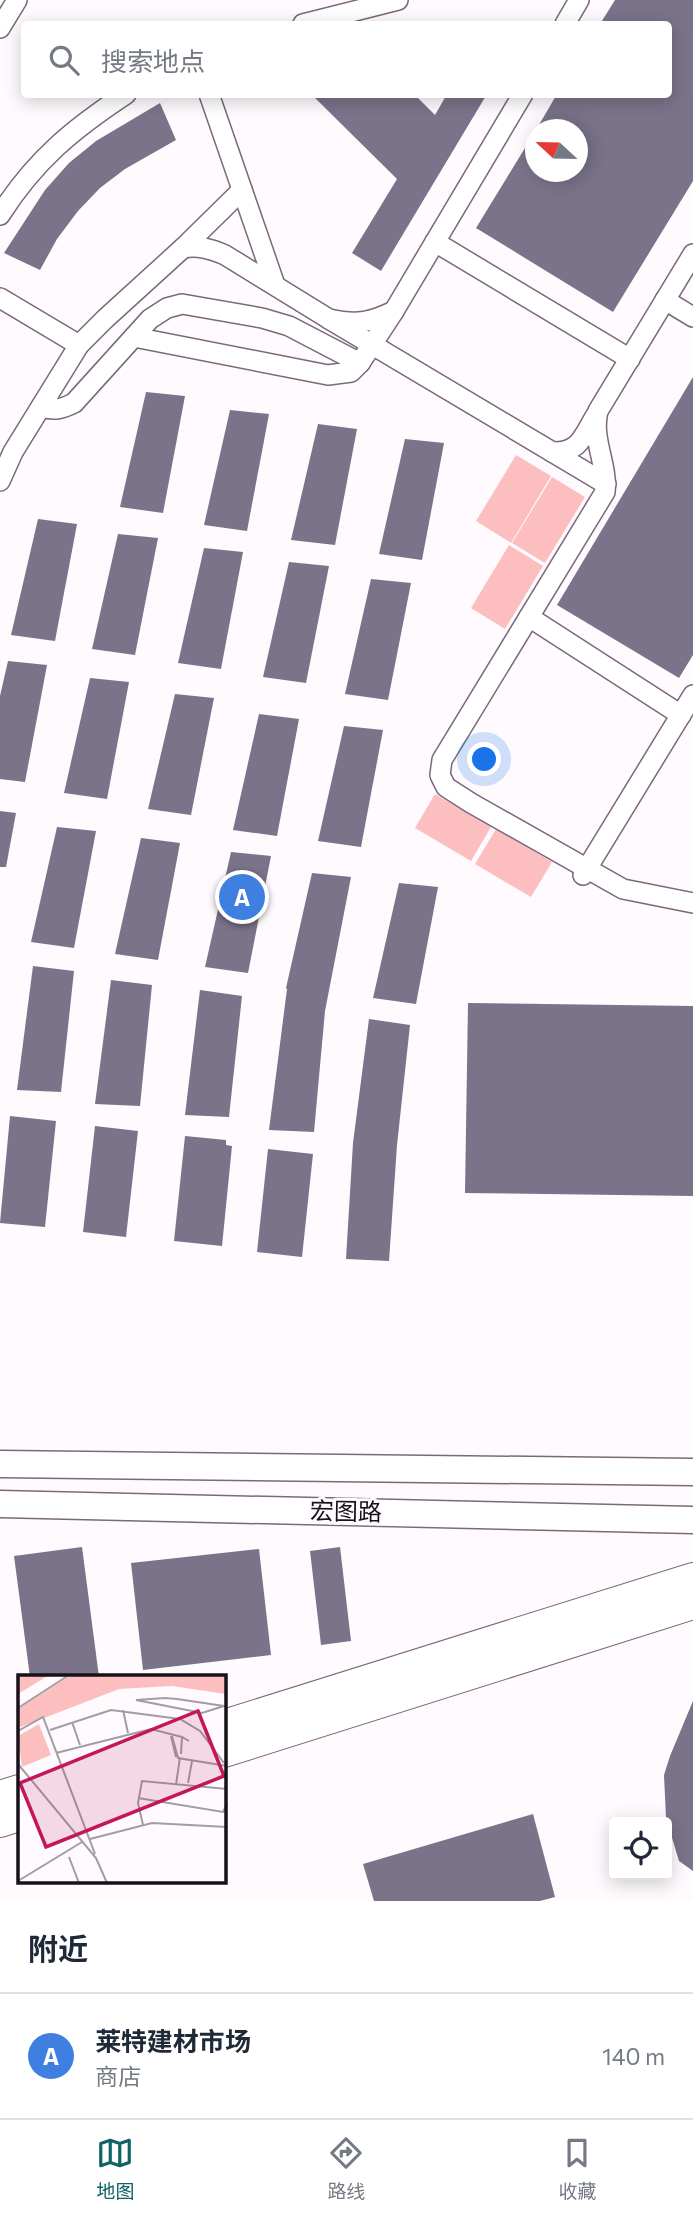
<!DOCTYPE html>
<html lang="zh">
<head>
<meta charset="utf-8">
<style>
	:root { --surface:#fff; --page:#f6f6f7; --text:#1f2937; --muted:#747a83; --line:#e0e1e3; --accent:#116265 }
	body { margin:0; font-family:Commissioner,"Noto Sans SC",sans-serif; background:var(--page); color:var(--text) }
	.controls { position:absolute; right:21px; bottom:21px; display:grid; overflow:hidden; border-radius:7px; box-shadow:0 4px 18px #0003 }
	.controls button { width:63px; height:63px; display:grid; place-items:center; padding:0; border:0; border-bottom:2px solid var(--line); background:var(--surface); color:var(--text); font:35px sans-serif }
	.compass { position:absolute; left:525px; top:119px; width:63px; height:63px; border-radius:50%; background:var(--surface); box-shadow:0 4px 18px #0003; rotate:292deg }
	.you { position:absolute; left:485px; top:760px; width:24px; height:24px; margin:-18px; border:5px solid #fff; border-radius:50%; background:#1a73e8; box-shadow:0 0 0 10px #1a73e833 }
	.badge { display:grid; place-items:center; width:46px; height:46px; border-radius:50%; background:var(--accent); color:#fff; font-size:23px; font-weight:700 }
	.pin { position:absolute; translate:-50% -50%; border:4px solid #fff; box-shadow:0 2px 7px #0006 }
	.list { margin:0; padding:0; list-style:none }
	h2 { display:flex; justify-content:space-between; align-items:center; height:91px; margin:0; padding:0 28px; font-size:30px }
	h2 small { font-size:23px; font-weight:400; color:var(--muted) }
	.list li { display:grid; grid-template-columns:46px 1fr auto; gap:21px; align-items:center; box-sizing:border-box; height:126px; padding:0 28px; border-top:2px solid var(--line) }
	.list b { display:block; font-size:26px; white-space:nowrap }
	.list p { margin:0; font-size:23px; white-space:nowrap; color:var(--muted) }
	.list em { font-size:23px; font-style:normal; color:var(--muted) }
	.icon { flex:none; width:38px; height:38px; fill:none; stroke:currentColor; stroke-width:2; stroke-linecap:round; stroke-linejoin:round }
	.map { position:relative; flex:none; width:693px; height:1901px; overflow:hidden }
	.search { position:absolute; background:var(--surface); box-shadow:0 4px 18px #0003; left:21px; right:21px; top:21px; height:77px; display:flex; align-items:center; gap:18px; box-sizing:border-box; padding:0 24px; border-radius:7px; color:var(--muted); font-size:26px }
	.sheet { height:217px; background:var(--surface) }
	nav { display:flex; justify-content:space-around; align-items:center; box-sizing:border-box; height:98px; border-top:2px solid var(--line); background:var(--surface); font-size:19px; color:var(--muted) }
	nav a { display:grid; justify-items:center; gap:4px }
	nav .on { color:var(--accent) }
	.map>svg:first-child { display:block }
	.green { fill:#fdbec0 }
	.building { fill:#7a738a }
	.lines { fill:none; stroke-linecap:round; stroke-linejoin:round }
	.minor-casing { stroke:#7b687b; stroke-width:22 }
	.major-casing { stroke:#7b687b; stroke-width:29 }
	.highway-casing { stroke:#7b687b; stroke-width:32 }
	.minor { stroke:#fff; stroke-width:19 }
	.major { stroke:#fff; stroke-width:26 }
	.highway { stroke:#fff; stroke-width:30 }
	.labels { text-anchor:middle; stroke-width:6; stroke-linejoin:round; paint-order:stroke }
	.street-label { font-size:24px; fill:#191119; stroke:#fefafe }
	.inset-road { fill:none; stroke:#a29da2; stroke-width:2 }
	.view { fill:#c2185b; fill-opacity:0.15; stroke:#c2185b; stroke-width:3.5 }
	.inset-edge { fill:none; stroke:#191119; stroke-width:3.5 }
</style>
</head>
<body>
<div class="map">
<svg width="693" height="1901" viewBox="0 0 693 1901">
	<rect width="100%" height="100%" fill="#fefafe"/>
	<g class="green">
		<path d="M516,455L551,476L511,543L476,521Z"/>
		<path d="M552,477L585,497L545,563L512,543Z"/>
		<path d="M509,545L543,566L505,629L471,608Z"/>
		<path d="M435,794L491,827L471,861L415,828Z"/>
		<path d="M496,829L552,862L531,897L475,864Z"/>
	</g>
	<g class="building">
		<path d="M615,0H693V181L613,312L476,228L536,130V172H578V130H536L557,94H668V24H600Z"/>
		<path d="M311,94H414L435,115L447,94H487L381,271L352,253L397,179Z"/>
		<path d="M160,103L176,140L125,169L100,188L78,211L57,239L40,270L4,253L45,190L69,163L96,141Z"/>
		<path d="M693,377V655L679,678L557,605Z"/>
		<path d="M146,392L185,396L163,513L120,507Z"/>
		<path d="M230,410L269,414L247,531L204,525Z"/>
		<path d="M318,424L357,429L335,545L291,540Z"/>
		<path d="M405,439L444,443L422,560L379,554Z"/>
		<path d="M38,519L77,524L55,641L11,635Z"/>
		<path d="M118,534L158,538L135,655L92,649Z"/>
		<path d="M204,548L243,552L221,669L178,663Z"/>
		<path d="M289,562L329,566L306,683L263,677Z"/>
		<path d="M371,579L411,583L388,700L345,694Z"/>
		<path d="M8,661L47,665L25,782L0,779V696Z"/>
		<path d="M90,678L129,682L107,799L64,793Z"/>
		<path d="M175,694L214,698L191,815L148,809Z"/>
		<path d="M259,714L299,719L277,836L233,830Z"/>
		<path d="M344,726L383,730L361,847L318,841Z"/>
		<path d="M0,811L16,813L6,867H0Z"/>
		<path d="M57,827L96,831L74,948L31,942Z"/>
		<path d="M141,838L180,843L158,960L115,954Z"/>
		<path d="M231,852L271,856L248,973L205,967Z"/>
		<path d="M312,873L351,877L325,1011L314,1132L269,1130L287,989L286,988Z"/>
		<path d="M399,883L438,887L416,1004L373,998Z"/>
		<path d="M33,966L74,971L61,1092L17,1090Z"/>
		<path d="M111,980L152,985L140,1106L95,1104Z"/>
		<path d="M200,990L242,996L229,1117L185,1115Z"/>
		<path d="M468,1003L693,1006V1196L465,1193Z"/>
		<path d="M369,1019L410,1025L397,1145L389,1261L346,1259L353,1143Z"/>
		<path d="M10,1116L56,1121L45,1227L0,1223Z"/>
		<path d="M95,1126L138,1131L126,1237L83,1232Z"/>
		<path d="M185,1136L226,1140V1145L232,1146L222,1246L174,1241Z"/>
		<path d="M268,1149L313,1154L302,1257L257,1252Z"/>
		<path d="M82,1547L99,1677H30L14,1556Z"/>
		<path d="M340,1547L351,1641L321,1645L310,1551Z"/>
		<path d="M259,1549L271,1655L143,1670L131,1563Z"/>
		<path d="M693,1701V1871L679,1861L666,1818L664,1775L670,1756Z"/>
		<path d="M533,1814L555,1897L540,1901H374L363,1864Z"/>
	</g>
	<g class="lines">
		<g class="minor-casing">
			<g id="minor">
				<path d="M303,24L398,0"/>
				<path d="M565,24L579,0"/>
				<path d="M0,28L17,0"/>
				<path d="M209,94L275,285"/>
				<path d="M242,190L183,248C198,245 211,249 225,255L329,319C356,325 369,323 394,311"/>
				<path d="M0,215C35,160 73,129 126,94"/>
				<path d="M435,242L630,359"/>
				<path d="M693,254L598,411C591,439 608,464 605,492L442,760L440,775L446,787L471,803L623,889L693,903"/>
				<path d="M0,298L79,345"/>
				<path d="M665,300L693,317"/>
				<path d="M329,319L606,484"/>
				<path d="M134,337L328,375L351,372L360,363"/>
				<path d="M41,407C54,411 62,409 74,403L150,319L167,308L182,304L262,318L289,326L360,363L394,311L523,94"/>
				<path d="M552,452C580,453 583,436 596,415"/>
				<path d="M0,481L13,452L79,345L105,319L183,248"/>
				<path d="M529,617L681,715"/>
				<path d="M583,875L693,695"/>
			</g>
		</g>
		<g class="major-casing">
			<g id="major">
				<path d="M0,1464L693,1472"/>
				<path d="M0,1504L693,1520"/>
			</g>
		</g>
		<g class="highway-casing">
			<g id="highway">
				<path d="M224,1725L693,1578"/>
				<path d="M224,1752L693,1604"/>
				<path d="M0,1796L19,1790"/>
				<path d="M0,1822L19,1816"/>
			</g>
		</g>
		<use href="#minor" class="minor"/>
		<use href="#major" class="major"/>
		<use href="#highway" class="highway"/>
	</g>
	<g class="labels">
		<g class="street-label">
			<text transform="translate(346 1512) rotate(1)" y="8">宏图路</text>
		</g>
	</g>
	<g transform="translate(18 1675)">
		<rect width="208" height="208" fill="#fefafe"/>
		<path d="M0,0H31L0,19ZM53,0H208V19L154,11L101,14L0,53V34ZM21,49L33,80L4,92L0,61Z" fill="#fdbec0"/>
		<path class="inset-road" d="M206,31L184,38L118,25L147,23L159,24L206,31L209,32M0,33L51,0M105,35L110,58M54,47L62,70M32,55L93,35L162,44L182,56L206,88M0,56L25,42L77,179M153,61L158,82M154,61L160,83L209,91M38,78L133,54L164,62M163,79L164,62L171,66M0,89L78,183L89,208M170,108L174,86M158,110L162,82M120,123L205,137L209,129M125,150L120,128L124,106L209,114M72,164L134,148L209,152M51,182L61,208M0,206L64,167"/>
		<path class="view" d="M180,36L206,101L28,172L2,108Z"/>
		<rect width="208" height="208" class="inset-edge"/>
	</g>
</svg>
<div class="controls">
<button><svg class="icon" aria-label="locate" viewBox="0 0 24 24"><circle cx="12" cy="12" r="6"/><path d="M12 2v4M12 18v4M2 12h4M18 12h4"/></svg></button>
</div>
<svg class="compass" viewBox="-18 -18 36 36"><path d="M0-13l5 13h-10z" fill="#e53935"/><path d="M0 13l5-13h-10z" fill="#747a83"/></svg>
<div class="you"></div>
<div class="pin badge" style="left:242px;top:897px;background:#3f7fe0">A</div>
<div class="search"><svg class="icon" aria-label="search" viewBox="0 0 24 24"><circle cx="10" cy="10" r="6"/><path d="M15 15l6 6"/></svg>搜索地点</div>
</div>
<section class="sheet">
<h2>附近<small></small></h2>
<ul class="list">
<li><span class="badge" style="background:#3f7fe0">A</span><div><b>莱特建材市场</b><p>商店</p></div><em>140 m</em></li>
</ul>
</section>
<nav>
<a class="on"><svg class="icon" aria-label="map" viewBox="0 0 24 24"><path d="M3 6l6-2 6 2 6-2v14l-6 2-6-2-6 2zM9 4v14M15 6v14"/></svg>地图</a>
<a><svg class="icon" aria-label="directions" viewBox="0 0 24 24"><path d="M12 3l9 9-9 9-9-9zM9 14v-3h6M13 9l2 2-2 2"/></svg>路线</a>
<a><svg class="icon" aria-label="saved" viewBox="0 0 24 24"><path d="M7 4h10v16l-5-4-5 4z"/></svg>收藏</a>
</nav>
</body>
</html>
